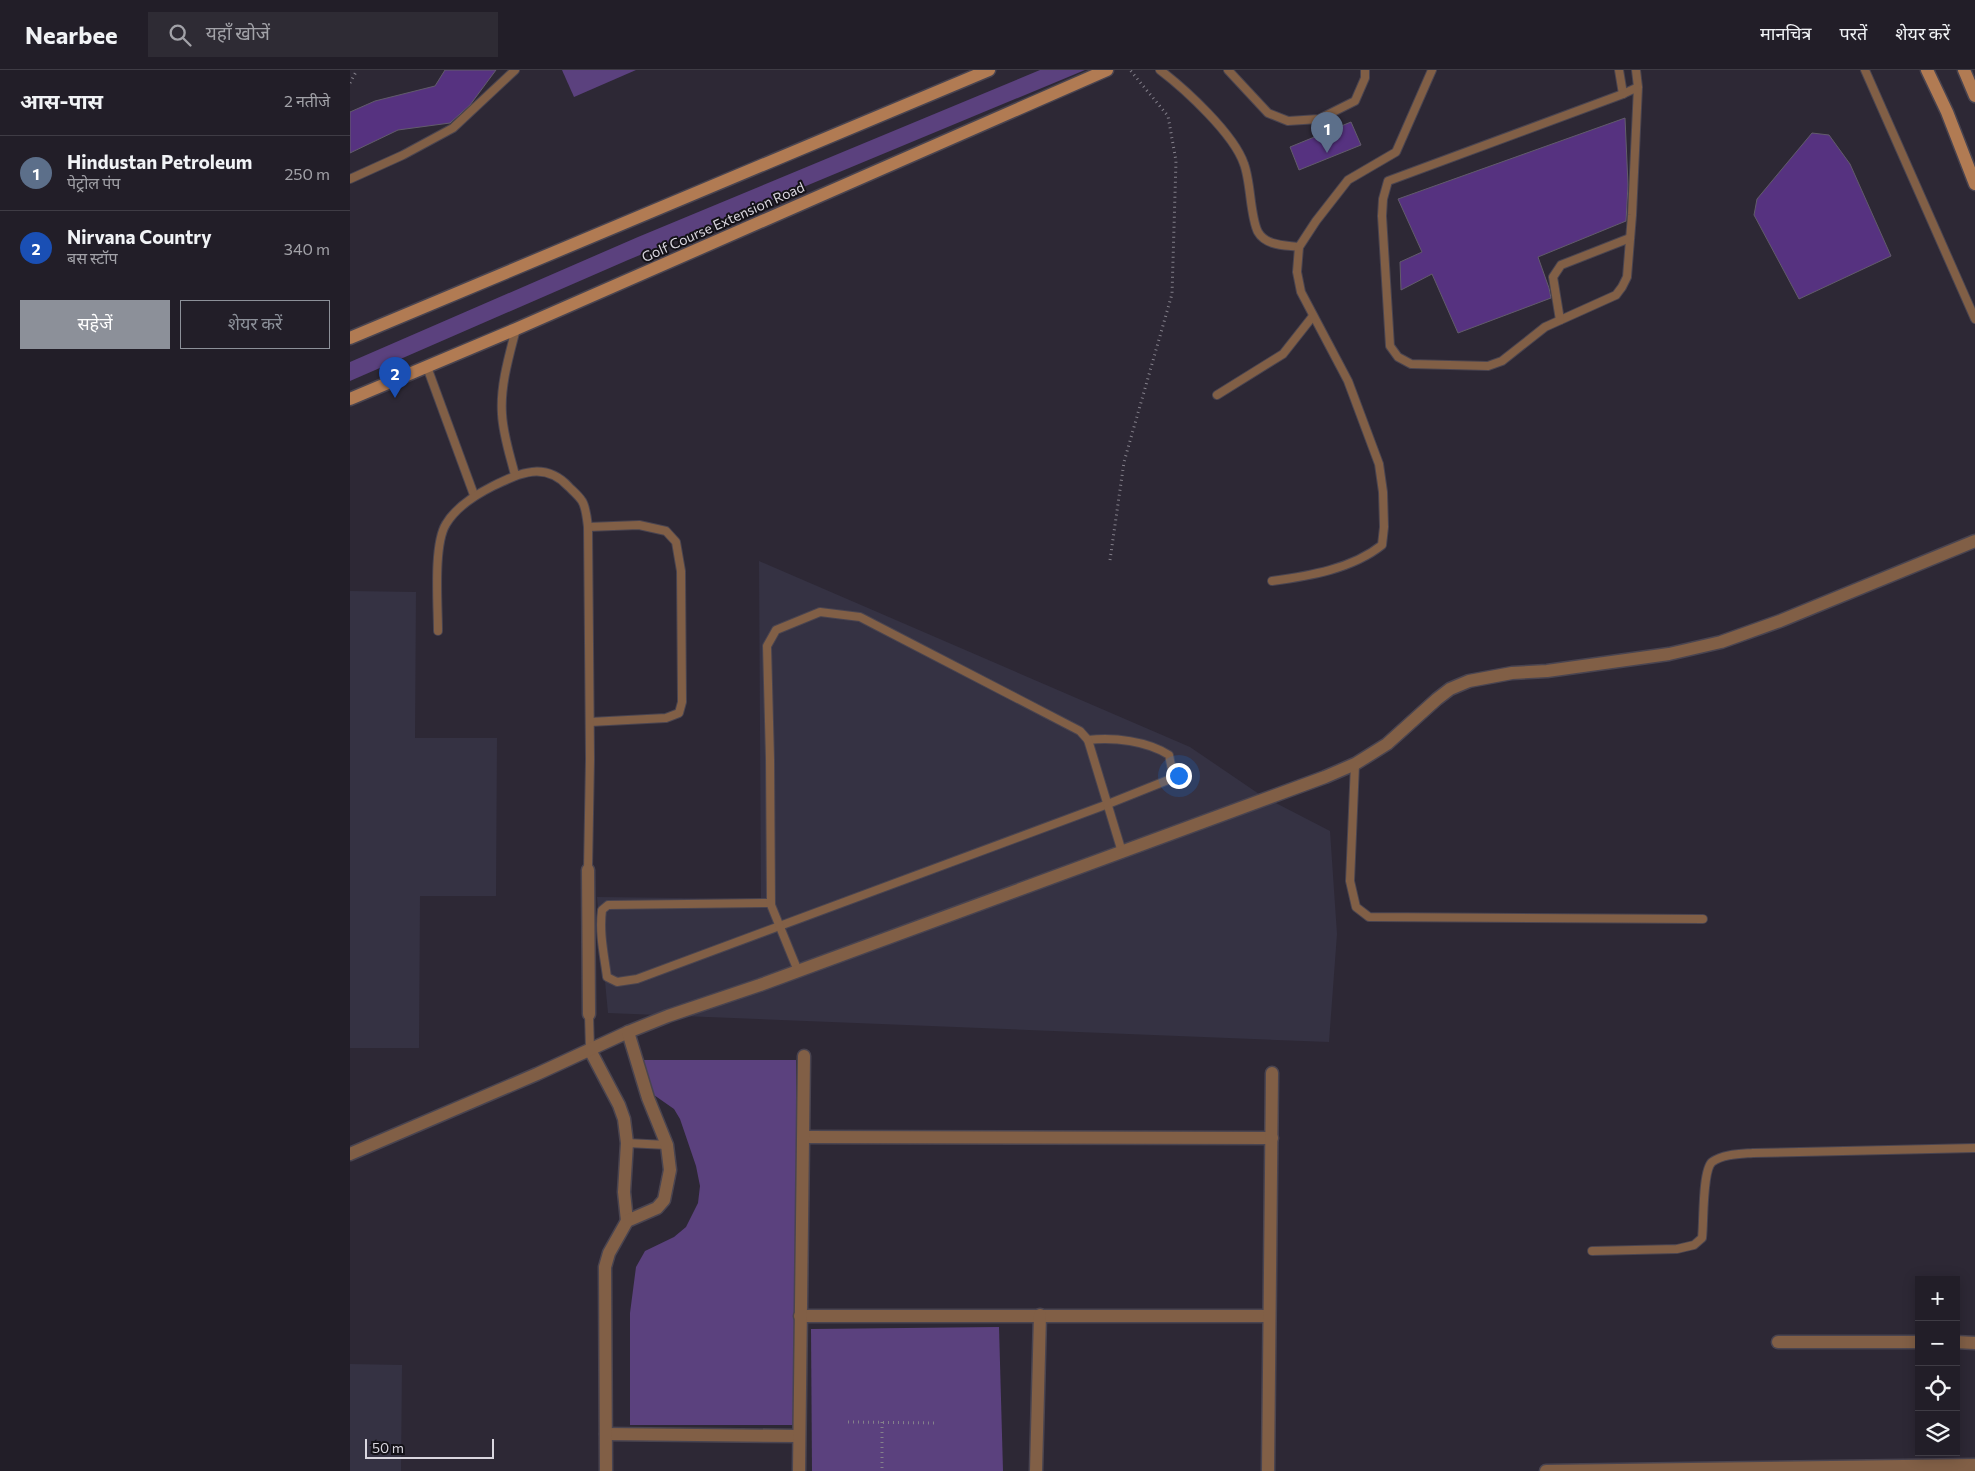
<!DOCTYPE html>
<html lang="hi">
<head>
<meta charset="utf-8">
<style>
	:root { --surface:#221e28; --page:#2e2b34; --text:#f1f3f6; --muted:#a2a2a8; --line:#3f3c45; --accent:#8c9099 }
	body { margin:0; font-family:Commissioner,"Noto Sans Devanagari",sans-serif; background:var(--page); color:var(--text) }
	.controls { position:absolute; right:15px; bottom:15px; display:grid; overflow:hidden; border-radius:0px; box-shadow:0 2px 12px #0003 }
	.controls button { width:45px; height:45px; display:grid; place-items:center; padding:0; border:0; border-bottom:1px solid var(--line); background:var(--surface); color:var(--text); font:25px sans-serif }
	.scale { position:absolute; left:15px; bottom:12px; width:129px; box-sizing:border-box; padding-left:5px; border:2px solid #d9d6df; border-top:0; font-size:14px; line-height:18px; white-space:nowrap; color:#d9d6df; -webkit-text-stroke:4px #141218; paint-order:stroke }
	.you { position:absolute; left:828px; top:705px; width:18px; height:18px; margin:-12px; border:4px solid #fff; border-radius:50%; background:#1a73e8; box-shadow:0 0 0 8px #1a73e833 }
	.badge { display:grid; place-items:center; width:32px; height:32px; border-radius:50%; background:var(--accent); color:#fff; font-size:16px; font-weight:700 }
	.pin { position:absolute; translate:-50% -41px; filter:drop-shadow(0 1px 2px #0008) }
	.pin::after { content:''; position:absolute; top:26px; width:18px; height:15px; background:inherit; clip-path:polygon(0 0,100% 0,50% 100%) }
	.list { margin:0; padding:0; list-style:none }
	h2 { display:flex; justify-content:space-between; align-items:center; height:65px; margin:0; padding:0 20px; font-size:21px }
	h2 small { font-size:16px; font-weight:400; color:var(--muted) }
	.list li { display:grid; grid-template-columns:32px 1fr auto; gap:15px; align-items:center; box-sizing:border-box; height:75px; padding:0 20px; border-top:1px solid var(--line) }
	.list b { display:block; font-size:19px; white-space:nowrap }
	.list p { margin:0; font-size:16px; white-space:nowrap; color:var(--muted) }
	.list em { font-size:16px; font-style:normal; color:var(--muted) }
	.actions { display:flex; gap:10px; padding:15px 20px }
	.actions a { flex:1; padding:11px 0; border:1px solid var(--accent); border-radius:0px; text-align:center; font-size:18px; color:var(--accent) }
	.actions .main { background:var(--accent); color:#fff }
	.icon { flex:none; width:28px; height:28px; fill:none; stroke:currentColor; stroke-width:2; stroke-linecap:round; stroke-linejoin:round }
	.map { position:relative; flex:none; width:1625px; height:1401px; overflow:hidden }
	header { display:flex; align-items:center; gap:30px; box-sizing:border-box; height:70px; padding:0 25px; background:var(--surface); border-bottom:1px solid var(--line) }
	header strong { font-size:24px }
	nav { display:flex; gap:28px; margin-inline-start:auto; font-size:18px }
	.search { width:350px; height:45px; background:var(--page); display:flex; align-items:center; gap:12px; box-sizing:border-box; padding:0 18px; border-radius:0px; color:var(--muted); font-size:19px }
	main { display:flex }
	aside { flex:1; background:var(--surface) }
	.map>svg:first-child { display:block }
	.commercial { fill:#353243 }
	.green { fill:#5b417e }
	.building { fill:#563280; stroke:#625c6b }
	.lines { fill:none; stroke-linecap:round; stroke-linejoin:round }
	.lane-casing { stroke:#494450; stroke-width:10 }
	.street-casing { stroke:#494450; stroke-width:15 }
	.secondary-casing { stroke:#494450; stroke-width:15 }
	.path { stroke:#84808b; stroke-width:3; stroke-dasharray:1 4; stroke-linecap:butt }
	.lane { stroke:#815f46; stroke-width:8 }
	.street { stroke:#815f46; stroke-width:12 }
	.secondary { stroke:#b17b53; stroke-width:12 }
	.labels { text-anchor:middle; stroke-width:4; stroke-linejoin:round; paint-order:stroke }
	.street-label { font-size:14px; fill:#d9d6df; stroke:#141218 }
</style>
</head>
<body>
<header>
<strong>Nearbee</strong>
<div class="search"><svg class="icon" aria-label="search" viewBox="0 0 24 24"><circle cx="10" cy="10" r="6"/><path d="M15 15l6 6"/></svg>यहाँ खोजें</div>
<nav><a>मानचित्र</a><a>परतें</a><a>शेयर करें</a></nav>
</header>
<main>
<aside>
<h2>आस-पास<small>2 नतीजे</small></h2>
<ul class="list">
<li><span class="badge" style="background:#5c6f8a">1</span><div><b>Hindustan Petroleum</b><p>पेट्रोल पंप</p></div><em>250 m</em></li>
<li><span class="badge" style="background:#1a4fb4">2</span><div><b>Nirvana Country</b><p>बस स्टॉप</p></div><em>340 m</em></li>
</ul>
<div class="actions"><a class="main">सहेजें</a><a>शेयर करें</a></div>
</aside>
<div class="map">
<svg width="1625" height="1401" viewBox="0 0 1625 1401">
	<rect width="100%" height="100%" fill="#2d2835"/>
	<g class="commercial">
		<path d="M409,491L840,677L912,726L980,761L987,864L979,972L258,943L247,827L411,829Z"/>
		<path d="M0,521L66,522L65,668H147L146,826H70L69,978H0Z"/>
		<path d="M0,1294L52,1295L51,1401H0Z"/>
	</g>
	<g class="green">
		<path d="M212,0H286L224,27Z"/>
		<path d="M690,0H735L278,190L0,311V292L288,167Z"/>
		<path d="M293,990H446L448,1355H280V1243L286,1197L295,1181L324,1167L336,1157L348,1133L350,1116L346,1096L330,1049L324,1039L304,1025L296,1004Z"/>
		<path d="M649,1257L653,1401H462L461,1259Z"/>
	</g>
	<g class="building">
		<path d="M95,0H146L120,35L100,53L48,60L0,83V42L25,31L85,16Z"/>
		<path d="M1275,48L1278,115L1276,151L1188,187L1199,218L1201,228L1108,263L1082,204L1051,220L1050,192L1072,182L1048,129Z"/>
		<path d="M1001,52L1011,75L949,100L940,77Z"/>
		<path d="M1462,63L1479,65L1500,94L1541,186L1449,229L1404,145L1407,129Z"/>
	</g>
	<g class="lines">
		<g class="lane-casing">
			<g id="lane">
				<path d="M810,0C835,19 884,64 894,94C901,112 900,147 908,162C916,176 935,175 949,177"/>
				<path d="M878,0L918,43L938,51L969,49L1005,31L1015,8V0"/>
				<path d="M1269,0L1273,24"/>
				<path d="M1286,0L1288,17L1282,145L1277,207L1272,217L1266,225L1195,257L1152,291L1138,296L1061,294L1048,287L1040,276L1032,146L1033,129L1038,111L1273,24L1288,17"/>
				<path d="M1515,0L1625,249"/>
				<path d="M0,109L53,85L103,58L165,0"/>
				<path d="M1210,250L1203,207L1211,195L1280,168"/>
				<path d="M77,297L124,425"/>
				<path d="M867,325L933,284L963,246"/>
				<path d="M165,405C160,385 153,365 152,344C150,316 159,286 166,259"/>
				<path d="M238,457L289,455L316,461L326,472L331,501L332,632L329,643L316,648L240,652"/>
				<path d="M922,511C959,506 1002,499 1032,475L1034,457L1033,422L1029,394L998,311L951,222L947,202L949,177L966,151L998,110L1046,82L1082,0"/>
				<path d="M88,561C88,535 83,475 96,454C106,437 125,425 143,416C170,403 195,391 219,417C223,421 229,426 232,431C236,437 237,449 238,457L240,689L238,800"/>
				<path d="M1005,694L1000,811L1006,837L1019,847L1353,849"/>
				<path d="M421,833L258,835L252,840C249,863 254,884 257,907L267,912L287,909L758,734L818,710L823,705L819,685C797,671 764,667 738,670"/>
				<path d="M448,901L421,835L420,689L417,576L426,560L470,542L510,547L730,661L738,670L772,782"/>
				<path d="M239,944L240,980"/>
				<path d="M277,1073L317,1075"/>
				<path d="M1242,1181L1327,1179L1344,1175L1352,1168C1354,1153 1352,1101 1362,1092C1373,1084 1390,1084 1403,1083L1625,1078"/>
			</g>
		</g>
		<g class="street-casing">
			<g id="street">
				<path d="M238,800L239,944"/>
				<path d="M240,980L269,1035L274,1049L277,1073L274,1122L277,1151"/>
				<path d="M454,1067L922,1068"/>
				<path d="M0,1084L187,1004L278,962L318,946L410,915L975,707L1005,694L1037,674L1087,629L1100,619L1119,611L1162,603L1197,601L1319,584L1371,572L1430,551L1625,471"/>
				<path d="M450,1246H919"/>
				<path d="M1428,1272H1569"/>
				<path d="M1606,1272L1625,1273"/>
				<path d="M256,1364L448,1366"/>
				<path d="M256,1401L255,1197L259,1183L277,1151L307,1138L314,1130L320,1100L317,1075L298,1028L278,962"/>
				<path d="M449,1401L454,986"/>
				<path d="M686,1401L690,1245"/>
				<path d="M918,1401L922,1003"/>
				<path d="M1196,1401L1625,1395"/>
			</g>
		</g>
		<g class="secondary-casing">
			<g id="secondary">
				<path d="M1577,0L1597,42L1625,114"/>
				<path d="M1614,0L1625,26"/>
				<path d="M0,268L639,0"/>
				<path d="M0,329L166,259L757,0"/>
			</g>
		</g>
		<g class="path">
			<path d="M0,13L7,0"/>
			<path d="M760,490L774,392L822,224L826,91L818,46L780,0"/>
			<path d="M498,1352L587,1353"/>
			<path d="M532,1352V1401"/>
		</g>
		<use href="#lane" class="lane"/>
		<use href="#street" class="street"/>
		<use href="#secondary" class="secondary"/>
	</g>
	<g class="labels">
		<g class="street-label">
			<text transform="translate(373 152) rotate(-24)" y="5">Golf Course Extension Road</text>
		</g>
	</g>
</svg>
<div class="controls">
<button>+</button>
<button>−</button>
<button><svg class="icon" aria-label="locate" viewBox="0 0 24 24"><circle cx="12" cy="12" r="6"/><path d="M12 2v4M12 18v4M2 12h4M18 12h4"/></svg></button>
<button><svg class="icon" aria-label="layers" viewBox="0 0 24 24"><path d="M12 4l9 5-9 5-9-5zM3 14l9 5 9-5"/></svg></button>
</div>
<div class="scale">50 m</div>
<div class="you"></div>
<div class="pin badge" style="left:977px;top:83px;background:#5c6f8a">1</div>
<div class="pin badge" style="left:45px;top:328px;background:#1a4fb4">2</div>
</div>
</main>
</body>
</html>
